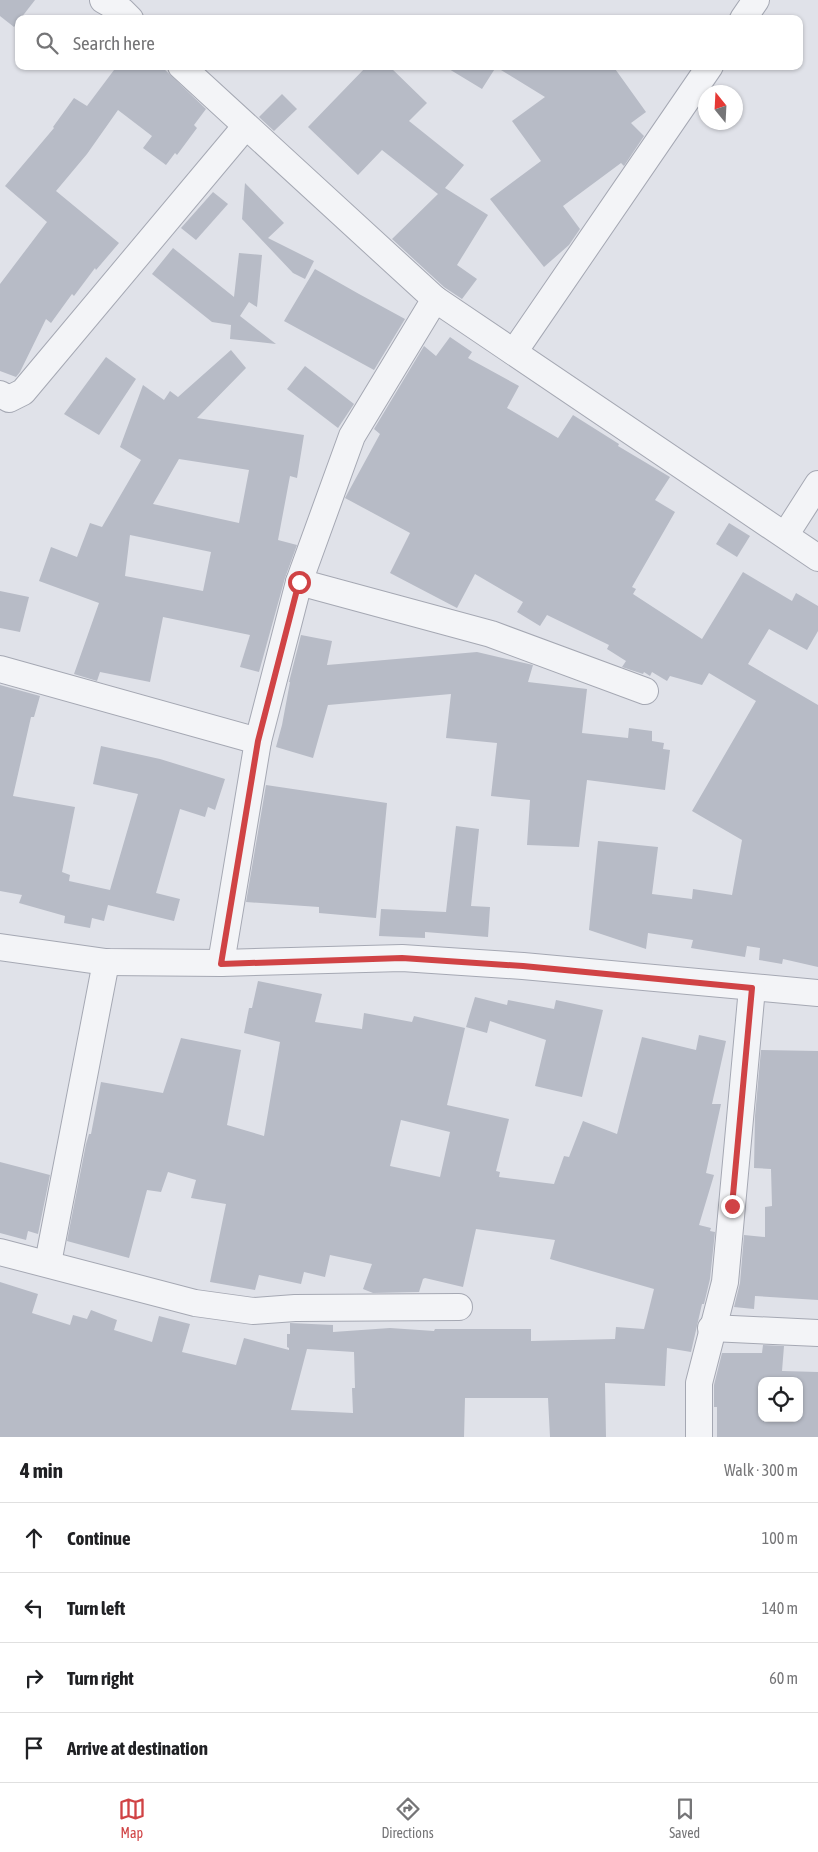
<!DOCTYPE html>
<html lang="en">
<head>
<meta charset="utf-8">
<style>
	:root { --surface:#fff; --page:#f2f2f2; --text:#202124; --muted:#757577; --line:#e0e0e0; --accent:#d04345 }
	body { margin:0; font-family:"Asap Condensed",sans-serif; background:var(--page); color:var(--text) }
	.controls { position:absolute; right:15px; bottom:15px; display:grid; overflow:hidden; border-radius:10px; box-shadow:0 1px 4px #0004 }
	.controls button { width:45px; height:45px; display:grid; place-items:center; padding:0; border:0; border-bottom:1px solid var(--line); background:var(--surface); color:var(--text); font:25px sans-serif }
	.compass { position:absolute; left:698px; top:85px; width:45px; height:45px; border-radius:50%; background:var(--surface); box-shadow:0 1px 4px #0004; rotate:342deg }
	.stop { position:absolute; width:15px; height:15px; margin:-11px; border:4px solid #d04345; border-radius:50%; background:#fff }
	.stop.end { background:#d04345; border-color:#fff; box-shadow:0 1px 5px #0008 }
	.list { margin:0; padding:0; list-style:none }
	h2 { display:flex; justify-content:space-between; align-items:center; height:65px; margin:0; padding:0 20px; font-size:21px }
	h2 small { font-size:16px; font-weight:400; color:var(--muted) }
	.list li { display:grid; grid-template-columns:32px 1fr auto; gap:15px; align-items:center; box-sizing:border-box; height:70px; padding:0 20px; border-top:1px solid var(--line) }
	.list b { display:block; font-size:19px; white-space:nowrap }
	.list em { font-size:16px; font-style:normal; color:var(--muted) }
	.icon { flex:none; width:28px; height:28px; fill:none; stroke:currentColor; stroke-width:2; stroke-linecap:round; stroke-linejoin:round }
	.map { position:relative; flex:none; width:818px; height:1437px; overflow:hidden }
	.search { position:absolute; background:var(--surface); box-shadow:0 1px 4px #0004; left:15px; right:15px; top:15px; height:55px; display:flex; align-items:center; gap:12px; box-sizing:border-box; padding:0 18px; border-radius:10px; color:var(--muted); font-size:19px }
	.sheet { height:345px; background:var(--surface) }
	nav { display:flex; justify-content:space-around; align-items:center; box-sizing:border-box; height:70px; border-top:1px solid var(--line); background:var(--surface); font-size:14px; color:var(--muted) }
	nav a { display:grid; justify-items:center; gap:2px }
	nav .on { color:var(--accent) }
	.map>svg:first-child { display:block }
	.building { fill:#b7bbc6; fill-rule:evenodd }
	.lines { fill:none; stroke-linecap:round; stroke-linejoin:round }
	.street-casing { stroke:#a5a8b3; stroke-width:28 }
	.street { stroke:#f3f4f7; stroke-width:26 }
	.route { stroke:#d04345; stroke-width:6 }
</style>
</head>
<body>
<div class="map">
<svg width="818" height="1437" viewBox="0 0 818 1437">
	<rect width="100%" height="100%" fill="#e0e2e9"/>
	<g class="building">
		<path d="M0,0H35L14,27L0,16Z"/>
		<path d="M117,66H161L206,109L194,125L197,128L177,155L175,153L166,165L143,148L152,136L118,110L87,154L56,191L119,243L96,270L95,268L74,296L72,294L51,323L46,319L20,372L16,377L0,371V284L47,222L5,186L54,128L53,127L74,98L87,106Z"/>
		<path d="M367,66H389L427,103L409,121L464,165L445,188L488,215L457,265L477,279L462,299L444,287L392,239L438,194L382,150L358,175L308,127Z"/>
		<path d="M444,66H613L646,112L631,123L644,136L624,166L621,163L563,206L580,229L569,245L544,267L490,199L541,161L512,121L545,97L496,67L482,89Z"/>
		<path d="M282,94L297,109L274,131L259,117Z"/>
		<path d="M245,183L284,223L268,238L314,261L305,279L293,273L242,219Z"/>
		<path d="M213,192L228,204L196,240L181,228Z"/>
		<path d="M173,248L234,297L239,253L262,255L257,307L249,302L240,316L276,344L230,339L231,325L212,322L152,274Z"/>
		<path d="M315,269L359,294L405,319L374,370L284,321Z"/>
		<path d="M450,337L472,352L468,358L519,386L507,408L558,438L573,415L619,444L618,446L670,477L655,500L675,512L632,587L636,589L633,594L702,639L743,572L792,601L796,593L818,606V631L807,650L769,629L748,664L818,705V967L783,959L782,964L759,960L760,948L747,946L745,957L691,948L693,940L648,933L646,949L589,930L598,841L658,847L652,894L692,899L693,889L732,895L742,840L692,811L756,701L709,673L702,685L670,676L667,681L652,672L650,676L644,672L643,674L622,667L626,661L607,649L609,645L547,615L540,626L517,612L523,602L475,574L457,608L390,573L410,533L345,498L380,434L374,429L424,346L436,356Z"/>
		<path d="M231,350L246,368L197,418L304,435L297,478L290,476L278,540L297,545L285,578L259,672L240,667L250,635L163,617L150,682L100,672L97,681L74,674L99,603L39,581L51,547L77,557L90,523L102,527L141,460L120,447L143,385L164,400L170,391L178,397ZM179,459L249,470L239,523L153,504ZM130,535L211,552L203,591L125,576Z"/>
		<path d="M106,357L136,379L99,435L64,414Z"/>
		<path d="M305,366L354,404L338,428L287,389Z"/>
		<path d="M729,523L750,536L737,557L716,544Z"/>
		<path d="M0,591L29,597L20,632L0,628Z"/>
		<path d="M301,635L332,641L327,665L477,652L533,665L528,682L587,689L582,733L628,738L629,728L652,731V741L664,743L663,749L670,750L665,790L587,780L579,847L527,845L530,800L491,796L497,743L446,738L451,694L328,705L313,758L276,747L282,725L290,682H289Z"/>
		<path d="M0,685L40,696L34,717H31L13,796L75,807L62,872L70,875L69,881L110,890L138,794L93,784L101,746L160,759L225,779L215,810L208,807L205,817L180,809L156,893L180,899L174,921L108,905L104,921L92,918L90,928L64,923L65,916L19,903L22,895L0,891Z"/>
		<path d="M266,785L387,803L376,918L319,913V907L246,902Z"/>
		<path d="M456,826L479,829L471,906L490,907L488,937L425,932V938L379,936L381,909L446,912Z"/>
		<path d="M258,981L322,994L315,1022L362,1029L364,1013L412,1022L414,1016L465,1028L447,1105L509,1119L496,1171L500,1172L499,1177L554,1184L564,1156L569,1157L583,1121L617,1134L642,1037L696,1050L699,1035L726,1041L712,1104H721L706,1173L714,1175L699,1225L711,1228L710,1231L715,1232L710,1279L704,1304H702L691,1352L667,1348L665,1386L605,1383L606,1437H550L548,1398H465L464,1437H0V1282L38,1294L32,1313L70,1325L73,1315L87,1319L91,1310L117,1320L114,1330L152,1342L159,1316L190,1324L182,1352L236,1365L244,1338L289,1350V1348L287,1347V1334H290V1323L333,1325V1332L390,1328L434,1331L435,1329H531V1341L615,1339L616,1327L644,1329L654,1289L550,1259L555,1240L476,1229L463,1287L425,1278L423,1279L419,1292L373,1293L363,1289L372,1264L330,1255L325,1277L304,1272L301,1284L259,1275L255,1290L210,1282L226,1204L191,1198L196,1180L168,1172L161,1192L147,1190L129,1258L67,1241L86,1144L89,1134H91L101,1082L163,1093L181,1038L241,1050L227,1125L264,1136L280,1042L244,1033L249,1008H252ZM401,1120L450,1132L440,1177L390,1166ZM307,1349L354,1352L355,1388H352L353,1413L291,1410Z"/>
		<path d="M475,997L507,1005L508,1000L554,1009L556,1000L603,1010L582,1097L535,1086L546,1040L490,1021L487,1033L466,1027Z"/>
		<path d="M761,1050L818,1051V1300L755,1296L754,1309L734,1307L740,1283L744,1235L765,1237V1207L772,1206L771,1169L754,1168L755,1116Z"/>
		<path d="M0,1162L50,1175L38,1234L28,1231L26,1240L0,1233Z"/>
		<path d="M763,1345L784,1346L782,1371L818,1372V1437H717V1407H714V1385L722,1353H762ZM762,1381H799V1418H762Z"/>
	</g>
	<g class="lines">
		<g class="street-casing">
			<g id="street">
				<path d="M103,0L122,11L130,19"/>
				<path d="M743,19L756,0"/>
				<path d="M181,66L435,299L818,558"/>
				<path d="M514,352L710,66"/>
				<path d="M0,394L9,399L23,392L245,127"/>
				<path d="M786,534L818,484"/>
				<path d="M299,582L491,634L645,691"/>
				<path d="M0,669L258,741"/>
				<path d="M0,947L106,962L221,963L402,958L523,966L818,993"/>
				<path d="M221,963L258,741L299,582L352,436L435,299"/>
				<path d="M0,1252L195,1303L253,1311L295,1308L459,1307"/>
				<path d="M48,1263L106,962"/>
				<path d="M711,1328L818,1333"/>
				<path d="M699,1437V1383L725,1282L752,988"/>
			</g>
		</g>
		<use href="#street" class="street"/>
	</g>
	<g class="lines">
		<path class="route" d="M299,582L258,741L221,964L402,958L523,966L752,988L732,1206"/>
	</g>
</svg>
<div class="controls">
<button><svg class="icon" aria-label="locate" viewBox="0 0 24 24"><circle cx="12" cy="12" r="6"/><path d="M12 2v4M12 18v4M2 12h4M18 12h4"/></svg></button>
</div>
<svg class="compass" viewBox="-18 -18 36 36"><path d="M0-13l5 13h-10z" fill="#e53935"/><path d="M0 13l5-13h-10z" fill="#757577"/></svg>
<div class="stop" style="left:299px;top:582px"></div>
<div class="stop end" style="left:732px;top:1206px"></div>
<div class="search"><svg class="icon" aria-label="search" viewBox="0 0 24 24"><circle cx="10" cy="10" r="6"/><path d="M15 15l6 6"/></svg>Search here</div>
</div>
<section class="sheet">
<h2>4 min<small>Walk · 300 m</small></h2>
<ul class="list">
<li><svg class="icon" aria-label="ahead" viewBox="0 0 24 24"><path d="M12 20V5M6 11l6-6 6 6"/></svg><div><b>Continue</b></div><em>100 m</em></li>
<li><svg class="icon" aria-label="left" viewBox="0 0 24 24"><path d="M17 20v-9H6M10 6l-5 5 5 5"/></svg><div><b>Turn left</b></div><em>140 m</em></li>
<li><svg class="icon" aria-label="right" viewBox="0 0 24 24"><path d="M7 20v-9h11M14 6l5 5-5 5"/></svg><div><b>Turn right</b></div><em>60 m</em></li>
<li><svg class="icon" aria-label="arrive" viewBox="0 0 24 24"><path d="M6 21V4h12l-3 4 3 4H6"/></svg><div><b>Arrive at destination</b></div></li>
</ul>
</section>
<nav>
<a class="on"><svg class="icon" aria-label="map" viewBox="0 0 24 24"><path d="M3 6l6-2 6 2 6-2v14l-6 2-6-2-6 2zM9 4v14M15 6v14"/></svg>Map</a>
<a><svg class="icon" aria-label="directions" viewBox="0 0 24 24"><path d="M12 3l9 9-9 9-9-9zM9 14v-3h6M13 9l2 2-2 2"/></svg>Directions</a>
<a><svg class="icon" aria-label="saved" viewBox="0 0 24 24"><path d="M7 4h10v16l-5-4-5 4z"/></svg>Saved</a>
</nav>
</body>
</html>
